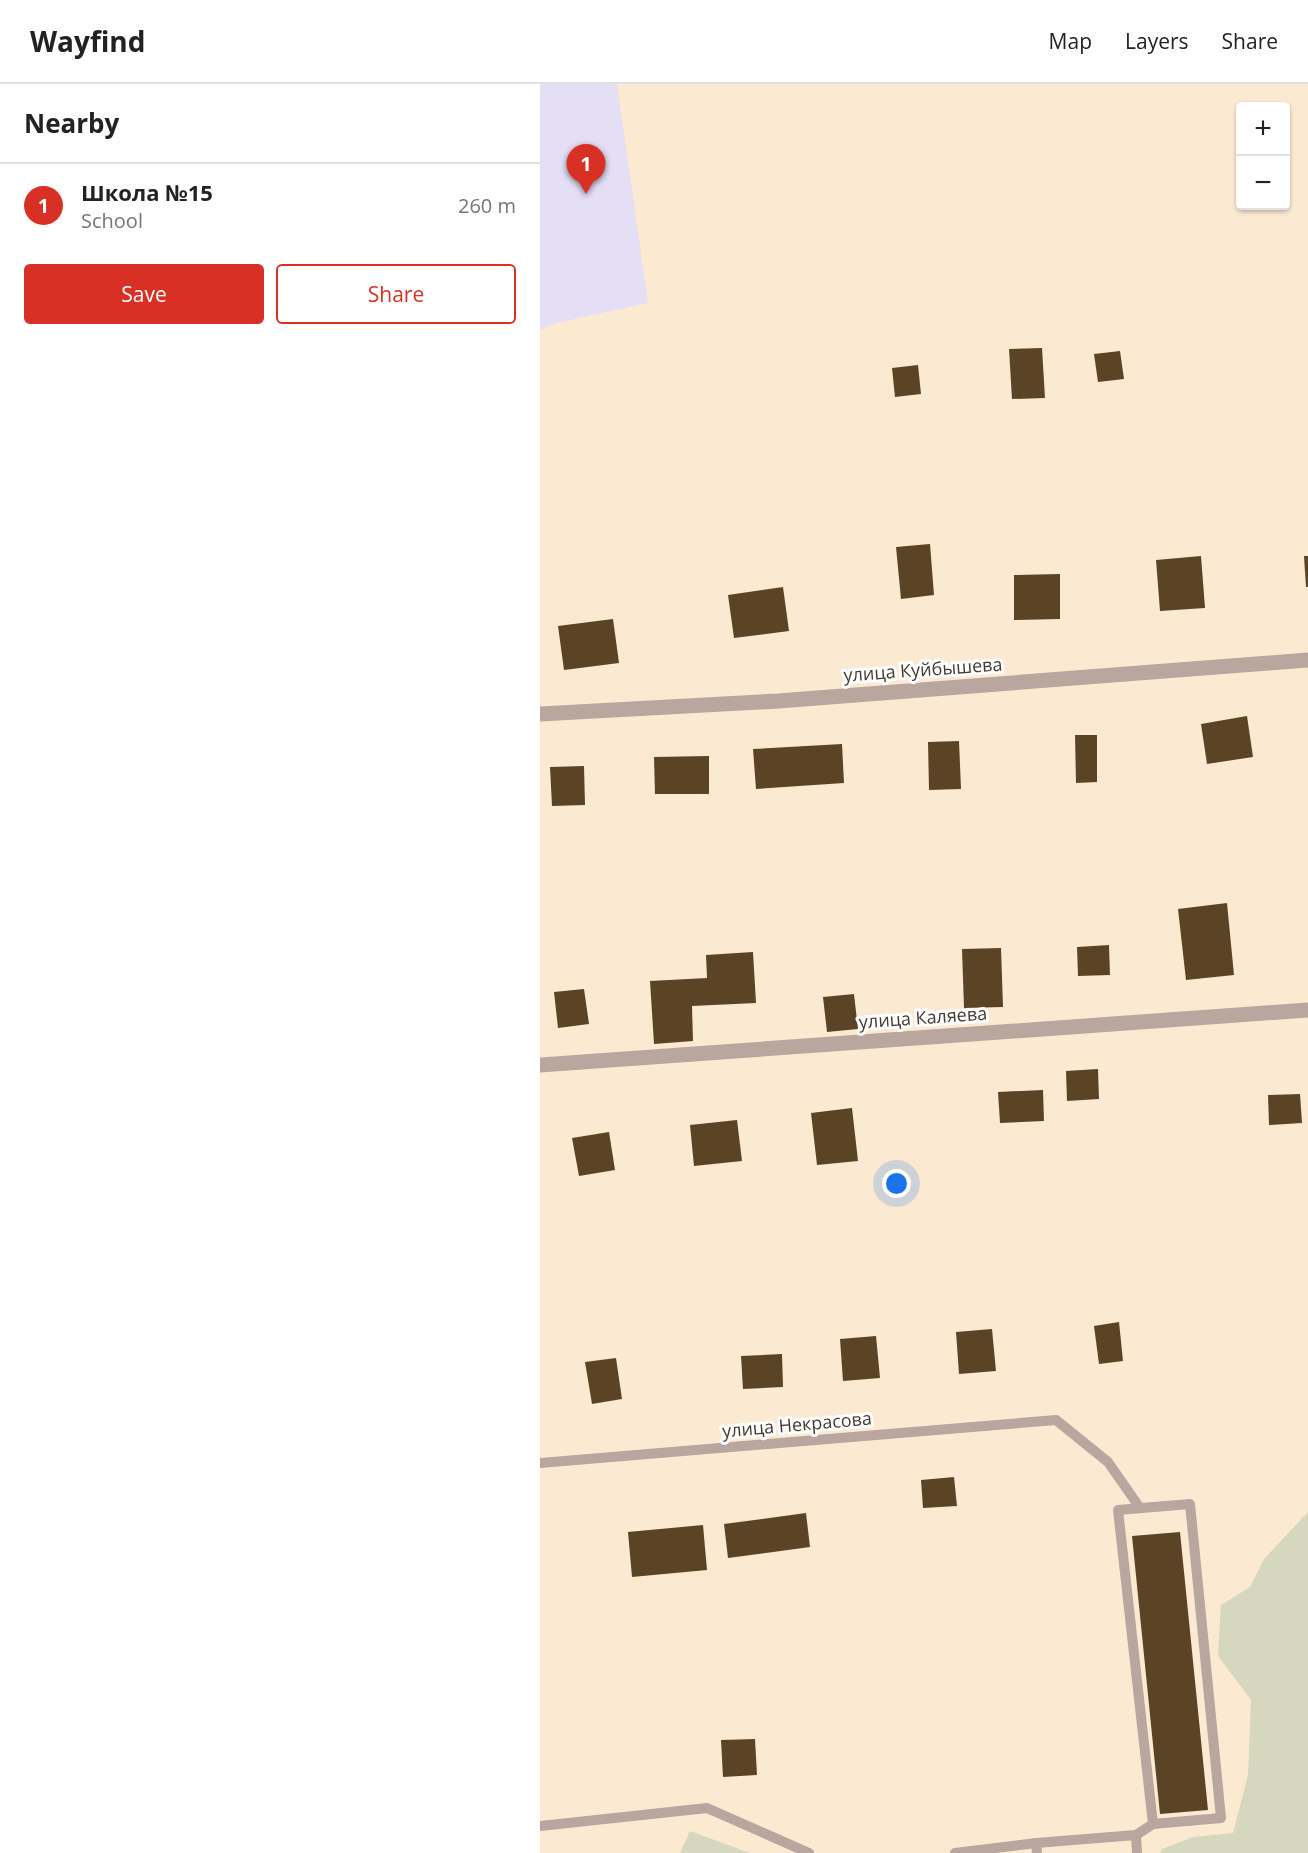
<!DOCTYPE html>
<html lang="en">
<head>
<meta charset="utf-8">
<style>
	:root { --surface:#fff; --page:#f2f2f2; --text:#222; --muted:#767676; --line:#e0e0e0; --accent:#d93025 }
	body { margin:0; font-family:"Open Sans",sans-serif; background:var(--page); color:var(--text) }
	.controls { position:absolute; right:18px; top:18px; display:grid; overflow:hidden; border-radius:6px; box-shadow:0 2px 4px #0004 }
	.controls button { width:54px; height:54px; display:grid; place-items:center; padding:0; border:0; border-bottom:2px solid var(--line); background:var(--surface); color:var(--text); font:30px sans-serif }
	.you { position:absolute; left:357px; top:1100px; width:21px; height:21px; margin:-15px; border:4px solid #fff; border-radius:50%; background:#1a73e8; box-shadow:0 0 0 9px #1a73e833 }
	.badge { display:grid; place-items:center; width:39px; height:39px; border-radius:50%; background:var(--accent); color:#fff; font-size:20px; font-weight:700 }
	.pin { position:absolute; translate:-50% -50px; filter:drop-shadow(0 2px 3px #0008) }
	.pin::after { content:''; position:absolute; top:32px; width:21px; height:18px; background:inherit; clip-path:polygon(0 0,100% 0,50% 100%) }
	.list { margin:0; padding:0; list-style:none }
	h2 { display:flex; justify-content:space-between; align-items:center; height:78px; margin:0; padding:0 24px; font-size:26px }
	h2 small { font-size:20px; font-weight:400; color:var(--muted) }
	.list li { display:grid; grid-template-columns:39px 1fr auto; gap:18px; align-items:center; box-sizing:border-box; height:84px; padding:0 24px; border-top:2px solid var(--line) }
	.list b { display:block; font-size:22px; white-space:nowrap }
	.list p { margin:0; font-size:20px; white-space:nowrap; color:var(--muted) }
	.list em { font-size:20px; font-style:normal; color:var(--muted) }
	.actions { display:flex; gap:12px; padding:18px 24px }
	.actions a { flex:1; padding:14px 0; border:2px solid var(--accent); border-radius:6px; text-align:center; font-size:21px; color:var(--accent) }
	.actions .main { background:var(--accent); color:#fff }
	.map { position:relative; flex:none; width:768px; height:1769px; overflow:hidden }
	header { display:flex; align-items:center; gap:36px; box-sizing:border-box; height:84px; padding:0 30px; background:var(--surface); border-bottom:2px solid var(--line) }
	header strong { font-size:28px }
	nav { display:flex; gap:33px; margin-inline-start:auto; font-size:21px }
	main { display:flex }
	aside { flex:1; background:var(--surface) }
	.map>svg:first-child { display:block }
	.education { fill:#e4dff5 }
	.green { fill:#d5d8be }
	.building { fill:#5b4425 }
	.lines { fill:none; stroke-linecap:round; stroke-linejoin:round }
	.service { stroke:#b9a69f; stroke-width:10 }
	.minor { stroke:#b9a69f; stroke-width:15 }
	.labels { text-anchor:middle; stroke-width:6; stroke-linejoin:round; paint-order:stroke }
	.street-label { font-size:18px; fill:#433b32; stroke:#fff }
</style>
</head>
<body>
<header>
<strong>Wayfind</strong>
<nav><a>Map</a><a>Layers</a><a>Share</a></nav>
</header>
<main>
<aside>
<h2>Nearby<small></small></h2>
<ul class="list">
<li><span class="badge">1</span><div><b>Школа №15</b><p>School</p></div><em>260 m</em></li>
</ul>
<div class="actions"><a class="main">Save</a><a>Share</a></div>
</aside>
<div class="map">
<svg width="768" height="1769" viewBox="0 0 768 1769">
	<rect width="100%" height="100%" fill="#fce9d2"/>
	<path class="education" d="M0,0H77L108,219L16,239L0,246Z"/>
	<g class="green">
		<path d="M768,1428V1769H620L622,1765L653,1753L693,1749L708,1691L711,1616L678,1572L681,1521L710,1503L724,1475Z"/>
		<path d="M150,1747L210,1769H140Z"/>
	</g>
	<g class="building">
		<path d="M502,264L505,314L472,315L469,265Z"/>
		<path d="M580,267L584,295L558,298L554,270Z"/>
		<path d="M378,281L381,310L355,313L352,284Z"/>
		<path d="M390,460L394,511L361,515L356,463Z"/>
		<path d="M661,472L665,524L620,527L616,476Z"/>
		<path d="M764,472H768V503H766Z"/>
		<path d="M520,490V535L474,536V491Z"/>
		<path d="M243,503L249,547L194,554L188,511Z"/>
		<path d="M73,535L79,579L24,586L18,542Z"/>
		<path d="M707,632L713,673L667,680L661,640Z"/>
		<path d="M535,651H557V698L536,699Z"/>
		<path d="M419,657L421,705L389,706L388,658Z"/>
		<path d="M302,660L304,699L216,705L213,665Z"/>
		<path d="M169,672V710H115L114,673Z"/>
		<path d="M44,682L45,721L12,722L10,683Z"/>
		<path d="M687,819L694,891L646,896L638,825Z"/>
		<path d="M569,861L570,891L538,892L537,863Z"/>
		<path d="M461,864L463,923L424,924L422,865Z"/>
		<path d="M213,868L216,919L152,922L153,957L114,960L110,897L167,894L166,871Z"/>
		<path d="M44,905L49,940L18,944L14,908Z"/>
		<path d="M314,910L318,945L287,948L283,913Z"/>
		<path d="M558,985L559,1015L527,1017L526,987Z"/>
		<path d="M503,1006L504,1037L460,1039L458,1008Z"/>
		<path d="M760,1010L762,1039L729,1041L728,1011Z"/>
		<path d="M312,1024L318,1077L277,1081L271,1029Z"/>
		<path d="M197,1036L202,1077L154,1082L150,1041Z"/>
		<path d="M69,1048L75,1086L39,1092L32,1054Z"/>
		<path d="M579,1238L583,1277L559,1280L554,1242Z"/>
		<path d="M452,1245L456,1287L419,1290L416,1248Z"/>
		<path d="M336,1252L340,1294L303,1297L300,1255Z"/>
		<path d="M242,1270L243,1303L203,1305L201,1272Z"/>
		<path d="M76,1274L82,1315L52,1320L45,1278Z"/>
		<path d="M414,1393L417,1422L383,1424L381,1396Z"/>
		<path d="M266,1429L270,1463L188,1474L184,1440Z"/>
		<path d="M163,1441L167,1486L92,1493L88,1448Z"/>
		<path d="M640,1448L668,1726L620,1730L592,1452Z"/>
		<path d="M215,1655L217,1691L183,1693L181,1656Z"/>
	</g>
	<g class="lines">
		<g class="service">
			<path d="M0,1379L516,1336L568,1378L600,1424"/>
			<path d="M0,1742L167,1724L269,1769"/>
			<path d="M596,1751L613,1740L681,1734L650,1420L578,1426L613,1740"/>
			<path d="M415,1769L496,1759"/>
			<path d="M497,1769L496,1759L596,1751L597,1769"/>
		</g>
		<g class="minor">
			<path d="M0,630L238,617L768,576"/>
			<path d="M0,981L768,926"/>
		</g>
	</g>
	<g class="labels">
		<g class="street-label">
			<text transform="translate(383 586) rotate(-4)" y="6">улица Куйбышева</text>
			<text transform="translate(383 934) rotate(-4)" y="6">улица Каляева</text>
			<text transform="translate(257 1341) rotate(-5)" y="6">улица Некрасова</text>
		</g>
	</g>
</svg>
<div class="controls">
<button>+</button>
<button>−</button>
</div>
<div class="you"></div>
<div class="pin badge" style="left:46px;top:110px">1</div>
</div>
</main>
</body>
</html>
